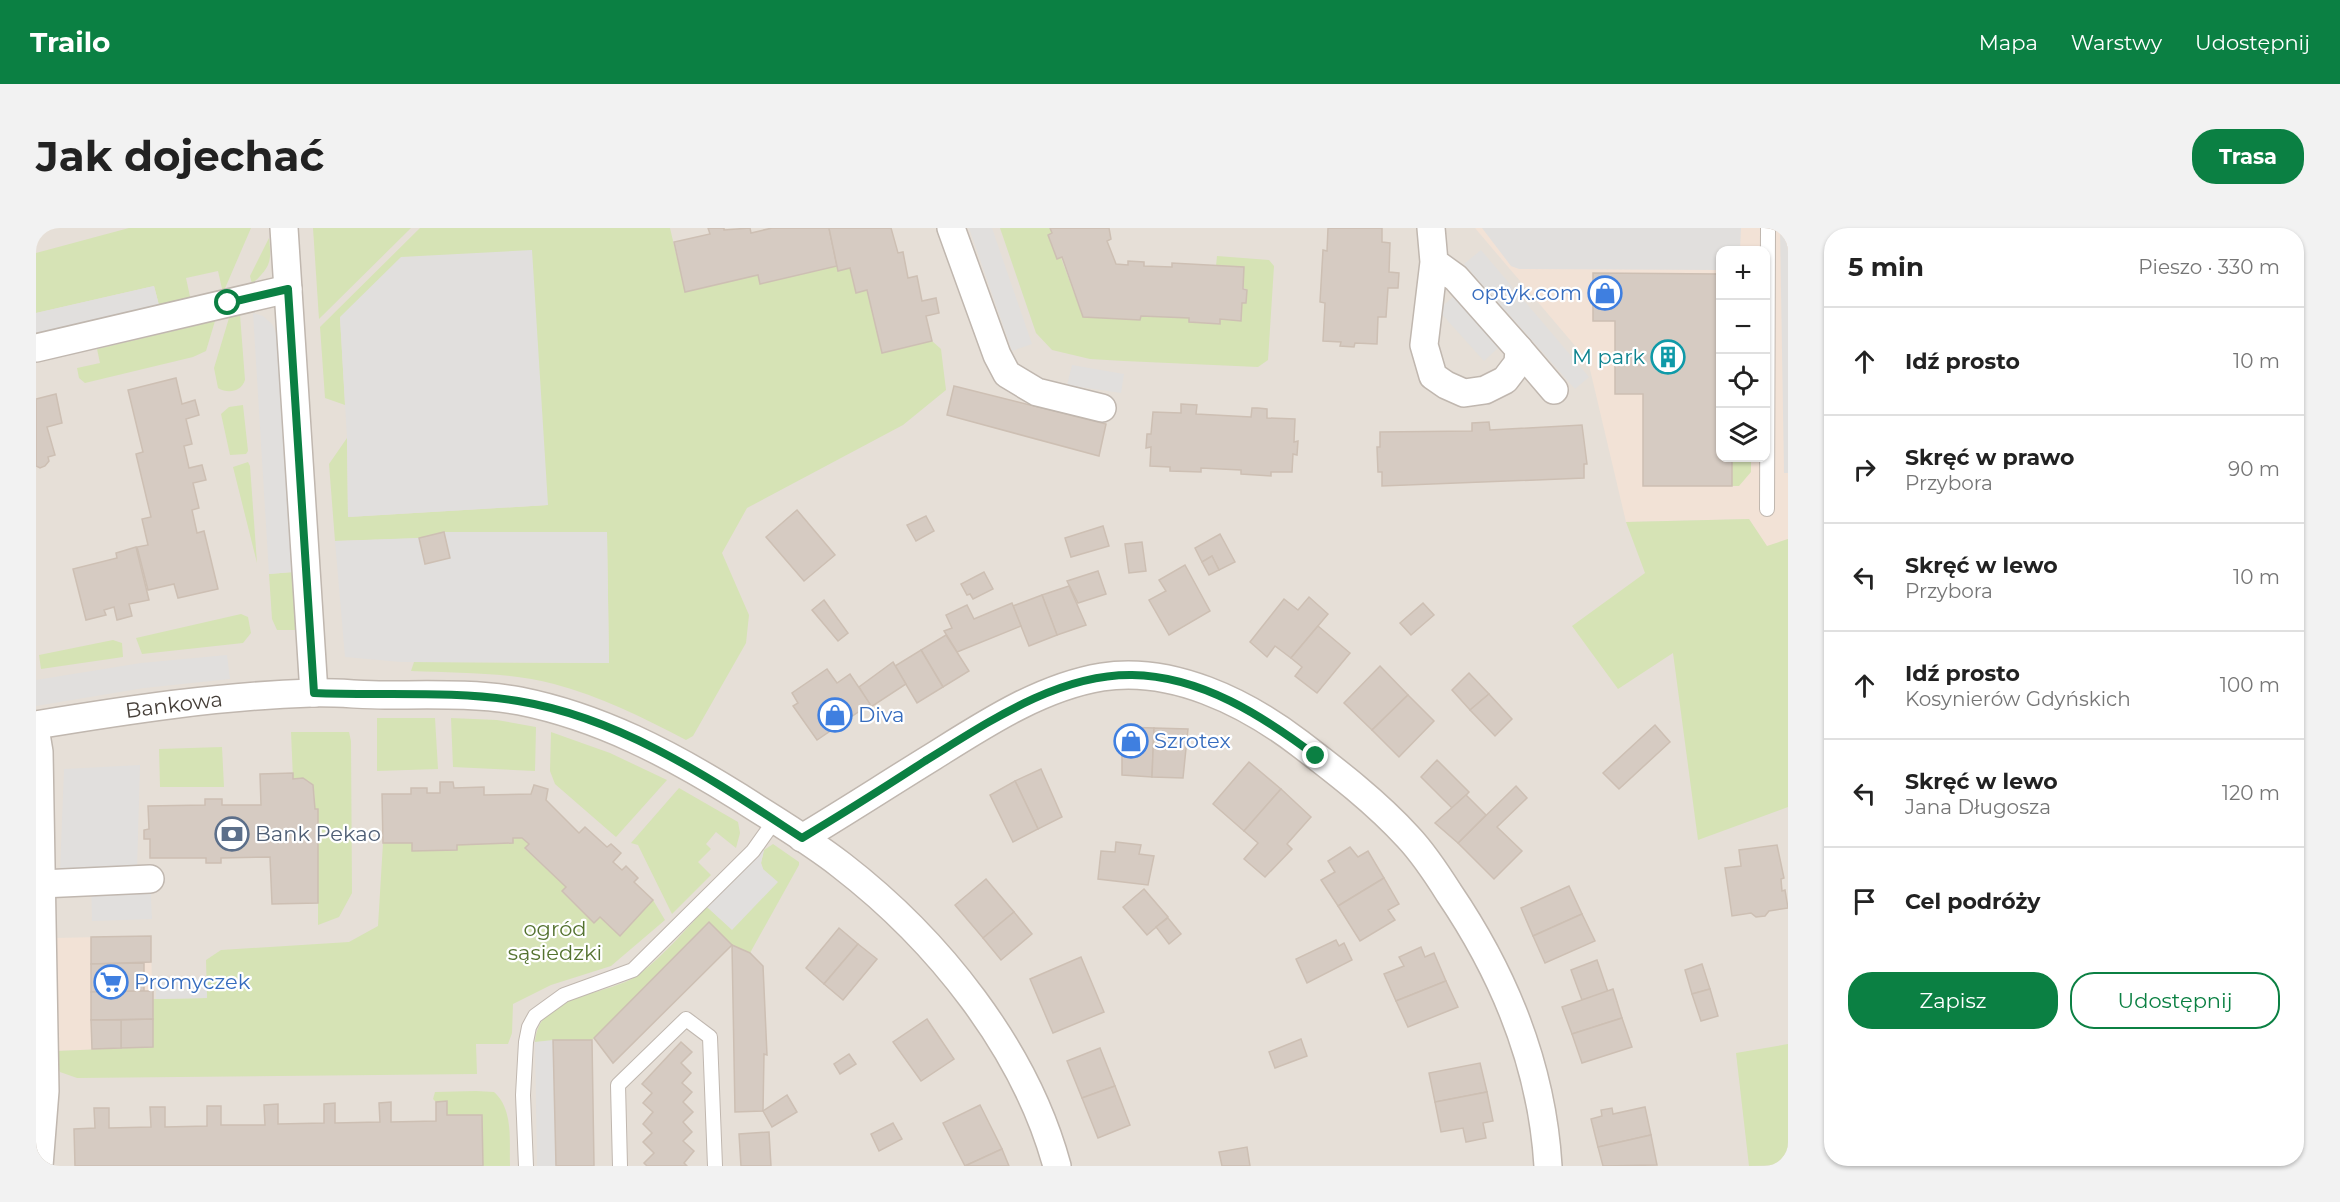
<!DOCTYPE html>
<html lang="pl">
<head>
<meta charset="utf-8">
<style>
	:root { --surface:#fff; --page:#f2f2f2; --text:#222; --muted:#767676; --line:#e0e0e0; --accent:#0b8043 }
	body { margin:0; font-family:Montserrat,sans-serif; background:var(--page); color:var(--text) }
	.controls { position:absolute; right:18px; top:18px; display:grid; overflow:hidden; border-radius:12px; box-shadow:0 2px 4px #0004 }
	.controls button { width:54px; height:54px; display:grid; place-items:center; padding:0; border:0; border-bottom:2px solid var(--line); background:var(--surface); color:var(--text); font:30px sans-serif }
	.stop { position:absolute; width:18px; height:18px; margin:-14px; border:4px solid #0b8043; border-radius:50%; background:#fff }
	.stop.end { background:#0b8043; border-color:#fff; box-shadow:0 2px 6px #0008 }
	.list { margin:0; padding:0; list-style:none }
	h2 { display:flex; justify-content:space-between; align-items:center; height:78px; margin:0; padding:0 24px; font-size:26px }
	h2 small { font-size:20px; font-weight:400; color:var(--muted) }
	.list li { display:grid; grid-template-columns:39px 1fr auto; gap:18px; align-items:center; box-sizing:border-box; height:108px; padding:0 24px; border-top:2px solid var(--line) }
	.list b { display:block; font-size:22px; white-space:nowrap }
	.list p { margin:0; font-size:20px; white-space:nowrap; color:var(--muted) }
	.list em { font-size:20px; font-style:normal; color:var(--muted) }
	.actions { display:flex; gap:12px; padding:18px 24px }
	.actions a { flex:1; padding:14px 0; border:2px solid var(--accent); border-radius:24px; text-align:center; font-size:21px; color:var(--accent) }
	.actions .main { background:var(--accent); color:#fff }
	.icon { flex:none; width:33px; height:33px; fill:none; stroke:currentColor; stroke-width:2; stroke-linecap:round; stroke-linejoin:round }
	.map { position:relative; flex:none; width:1752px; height:938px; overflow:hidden; border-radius:24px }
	header { display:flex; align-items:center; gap:36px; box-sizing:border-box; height:84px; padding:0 30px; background:var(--accent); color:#fff }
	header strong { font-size:28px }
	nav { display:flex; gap:33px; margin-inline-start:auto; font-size:21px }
	.intro { display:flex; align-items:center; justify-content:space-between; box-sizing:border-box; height:144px; padding:0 36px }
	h1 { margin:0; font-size:42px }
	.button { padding:15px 27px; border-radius:24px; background:var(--accent); color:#fff; font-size:21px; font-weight:700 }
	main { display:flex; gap:36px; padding:0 36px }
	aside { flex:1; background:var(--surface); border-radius:24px; box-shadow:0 2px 4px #0004 }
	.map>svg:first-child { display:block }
	.residential { fill:#e6dfd7; fill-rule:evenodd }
	.commercial { fill:#f2e2d6; fill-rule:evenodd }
	.green { fill:#d6e3b5 }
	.parking { fill:#e1dfdd }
	.building { fill:#d6cbc2; stroke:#cdbfb3; stroke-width:1.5 }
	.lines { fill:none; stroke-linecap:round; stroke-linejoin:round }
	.lane-casing { stroke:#c0b7af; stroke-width:16 }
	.street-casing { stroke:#c0b7af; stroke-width:30 }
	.lane { stroke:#fff; stroke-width:14 }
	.street { stroke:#fff; stroke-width:27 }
	.route { stroke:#0b8043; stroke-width:8 }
	.labels { text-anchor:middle; stroke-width:4.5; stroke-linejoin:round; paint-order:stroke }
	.shop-label { font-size:21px; fill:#366cbe; stroke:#fff; text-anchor:start }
	.culture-label { font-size:21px; fill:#0d838f; stroke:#fff; text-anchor:end }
	.street-label { font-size:21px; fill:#453e38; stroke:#fff }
	.service-label { font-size:21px; fill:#4e5e75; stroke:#fff; text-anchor:start }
	.park-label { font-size:21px; fill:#547230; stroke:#fff }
</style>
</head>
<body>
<header>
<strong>Trailo</strong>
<nav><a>Mapa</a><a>Warstwy</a><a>Udostępnij</a></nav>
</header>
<div class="intro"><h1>Jak dojechać</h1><a class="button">Trasa</a></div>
<main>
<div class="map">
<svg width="1752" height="938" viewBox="0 0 1752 938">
	<rect width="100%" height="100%" fill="#f2eee8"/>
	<path class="residential" d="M0,0H1752V938H0ZM1684,22H1730V230H1684Z"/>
	<g class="commercial">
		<path d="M1439,0H1752V311L1731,319L1713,291L1590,294L1552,133ZM1684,22H1730V230H1684Z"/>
		<path d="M115,708L117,819L20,823L17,710Z"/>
	</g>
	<g class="green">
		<path d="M93,0H215L187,65L182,43L150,50L155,73L124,81L118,58L0,85V25Z"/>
		<path d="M277,0H375L283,91Z"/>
		<path d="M384,0H634L649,64L722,47L801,38L814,40L831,62L846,125L896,113L905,121L910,162L867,197L711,280L686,325L713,387L710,415L657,508L650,512C608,490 564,468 518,456C472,444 422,445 375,443L378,434L573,435L571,304L299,313L293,236L311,210L312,289L512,277L304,89L309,177L289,170L284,99Z"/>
		<path d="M964,0H1014L1047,89L1104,92L1105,88L1153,90V94L1184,96V91L1205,93L1206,75L1211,62L1180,38L1181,28L1233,32L1238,38L1232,132L1222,139L1088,133L1054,131L1016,122L1000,105Z"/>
		<path d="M233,10C236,35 234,39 216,56L214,48Z"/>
		<path d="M204,87L209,152C205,164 192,166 182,160L178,140L193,90Z"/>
		<path d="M179,93L170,123L157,129L49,155L43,150L41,140L64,135L61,121Z"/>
		<path d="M207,177L212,223L210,226L194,227L185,186L193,179Z"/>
		<path d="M1696,230H1715V244L1703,258H1696Z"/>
		<path d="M212,234L214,238L221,335L197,239Z"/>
		<path d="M1713,291L1731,318L1752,311V579L1662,612L1637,425L1582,461L1536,398L1609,345L1590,294Z"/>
		<path d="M257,344L260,402H241L236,391L233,346Z"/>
		<path d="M205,386L212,389L215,405L207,415L106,426L100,410Z"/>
		<path d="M77,412L86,415L87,429L5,441L3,427Z"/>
		<path d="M341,490H399L402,541L341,543Z"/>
		<path d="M415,490L461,492L500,499L499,543L417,539Z"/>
		<path d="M255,504H313L315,513L316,665L303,689L282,697V581H279C278,561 281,549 257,551Z"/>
		<path d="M515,504L574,525L631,552L580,609L519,556L514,543Z"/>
		<path d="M186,519L188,559H124L123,521Z"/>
		<path d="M643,560L702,594L704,605L700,620L680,604L670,616L675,621L662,634L675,647L636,686L602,617L595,615Z"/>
		<path d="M477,610H486L493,616L489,621L530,659L526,664L558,695L564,689L584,708L617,672L629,692L575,738L515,757L477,776L476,805L472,816H440L441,846L41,850L24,844L19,832L20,823L117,819V771L171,770L170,732L185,722L313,714L342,698L347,615H376V623L420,622L421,617L477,615Z"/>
		<path d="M737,616L763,634V637L714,725L696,717L673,694L556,812L499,814C502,764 574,769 605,745C629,726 650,701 671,679L696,701L727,641L725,635L728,622Z"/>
		<path d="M1752,816V937L1713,938L1700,825Z"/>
		<path d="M440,863L458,864C478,882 473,913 474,938H447L446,887H411V874H400L397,871L399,864Z"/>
	</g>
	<g class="parking">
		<path d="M933,0H956L996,116L976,123Z"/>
		<path d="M1446,0H1705L1704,22H1684V42L1483,41L1475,38Z"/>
		<path d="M1744,0H1752V245H1748Z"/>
		<path d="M496,22L512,277L312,289L311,210L304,89L365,29Z"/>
		<path d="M1445,22L1553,149L1539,161L1428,36Z"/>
		<path d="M118,58L124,81L0,110V85Z"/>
		<path d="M1418,68L1463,119L1448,133L1402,82Z"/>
		<path d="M217,85L227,88L236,96L241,107L257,344L233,346Z"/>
		<path d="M1036,137L1088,146L1085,165L1031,157Z"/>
		<path d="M408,304H571L573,435L365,434L309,429L299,313L383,310L390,336L414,330Z"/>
		<path d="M191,427L194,451L108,460L0,478V452L105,435Z"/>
		<path d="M104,537L101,642L24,644L28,541Z"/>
		<path d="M728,622L725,635L727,641L742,654L696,702L671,679Z"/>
		<path d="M114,651L116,691L56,693L55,654Z"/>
		<path d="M170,749L171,770L120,771V750Z"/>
		<path d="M517,812L520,938H501L499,814Z"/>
	</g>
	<g class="building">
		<path d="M672,0H688V2L714,0L715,5L736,0H793L801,38L724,56L722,47L649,64L638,14L674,6Z"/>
		<path d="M793,0H855L862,25L867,24L872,50L881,48L886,73L900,70L903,85L890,88L896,113L846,125L831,62L820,65L814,40L802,43Z"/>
		<path d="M1014,0H1073L1075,11L1071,13L1080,36L1092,37V33L1108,34V38L1136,39V35L1208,39L1207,61L1211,62L1210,75H1206L1205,93L1184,91V96L1153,94V90L1105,88L1104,92L1047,89L1026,29L1021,31L1012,7L1016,5Z"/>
		<path d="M1292,0H1346V14L1354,15L1353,44L1363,45L1362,60H1352L1350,89H1342L1341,116L1319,115L1318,119L1304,118L1305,114L1287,113L1289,75L1284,74L1287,22L1291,23Z"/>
		<path d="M1557,45L1684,46V230H1696V258H1607V166H1579V93H1557Z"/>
		<path d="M140,150L146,176L159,172L163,187L150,191L156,216L148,218L153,240L166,237L170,252L157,255L163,280L156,282L161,305L168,303L182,361L142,370L138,356L112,362L101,319L112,317L106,291L115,289L100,226L107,224L92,162Z"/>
		<path d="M918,158L1070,196L1063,228L911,187Z"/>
		<path d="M20,166L26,195L11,199L19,227L12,229L13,233L9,238L4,240L0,238V171Z"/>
		<path d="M1145,176L1161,177L1160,186L1215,189L1216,180H1222L1231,181V190L1259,191L1258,214L1262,213L1261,227L1257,226L1256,244H1235V248L1205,246V242L1165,240V244L1134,243V239L1114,238L1115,219L1110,220L1111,206H1115L1117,184L1145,185Z"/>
		<path d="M1453,194L1454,202L1546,197L1551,236H1548V250L1346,258V244H1342L1341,219H1344V204L1436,203V195Z"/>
		<path d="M761,282L799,327L768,353L730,309Z"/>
		<path d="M890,288L898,303L880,313L871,297Z"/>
		<path d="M1067,298L1073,318L1035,329L1029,310Z"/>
		<path d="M408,304L414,330L389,336L383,310Z"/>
		<path d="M1184,306L1199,334L1183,342L1176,328L1166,334L1159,320Z"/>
		<path d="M1106,314L1110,343L1093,345L1089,316Z"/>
		<path d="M100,319L113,372L93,376L96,388L81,392L78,379L68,382L70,387L50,392L37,341L81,330L80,325Z"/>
		<path d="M1176,328L1183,342L1173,347L1166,334Z"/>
		<path d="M1149,337L1174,383L1133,407L1113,372L1130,363L1123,352Z"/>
		<path d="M1062,343L1070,366L1042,375L1031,353Z"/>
		<path d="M948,344L957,361L937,371L934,366L931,367L925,356Z"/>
		<path d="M1033,358L1050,397L1021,407L1006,367Z"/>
		<path d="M1006,367L1021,407L993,418L977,378Z"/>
		<path d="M1273,369L1292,386L1255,430L1239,418L1231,429L1214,414L1248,371L1262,382Z"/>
		<path d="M788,372L812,405L802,413L776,382Z"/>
		<path d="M976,375L985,398L921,424L908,403L916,400L910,387L931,377L938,391Z"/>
		<path d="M1387,375L1398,387L1375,407L1364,395Z"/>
		<path d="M1282,398L1314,425L1281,465L1259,448L1266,439L1255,430Z"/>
		<path d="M910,407L933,443L907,459L885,422Z"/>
		<path d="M885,422L907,459L881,475L859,438Z"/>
		<path d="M857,434L870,456L835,479L823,459Z"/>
		<path d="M1344,438L1372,467L1336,502L1308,475Z"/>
		<path d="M791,441L801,455L814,446L834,476L781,512L757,478L762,475L756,465Z"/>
		<path d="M1433,445L1453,466L1434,482L1416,462Z"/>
		<path d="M1453,466L1476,491L1459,508L1434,482Z"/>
		<path d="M1372,467L1398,493L1363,529L1336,502Z"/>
		<path d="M1619,497L1634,514L1583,561L1567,545Z"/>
		<path d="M1086,499L1118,500L1116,549L1086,547Z"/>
		<path d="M1118,500L1152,501L1147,550L1116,549Z"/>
		<path d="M1401,532L1433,564L1417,581L1385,549Z"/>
		<path d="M1213,534L1245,561L1208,603L1177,576Z"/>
		<path d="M1005,541L1026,589L1002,601L979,553Z"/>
		<path d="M257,545V551L267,550L277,557L279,581H282V675L236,676L234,629L185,630V635H170V630H114V611H108V602L113,601L112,578L169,577V571H186V577H225L224,546Z"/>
		<path d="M979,553L1002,601L977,614L954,567Z"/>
		<path d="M404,554H417L418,560L448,559V567L495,566L498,557L512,561L510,572L543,605L549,599L571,619L575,616L585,625L577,634L586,642L590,638L602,650L598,654L617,672L584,708L564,689L558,695L526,663L530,659L489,620L493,616L486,610H477V615L421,617V622L376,623V615H347L346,566H375V560H391V565H404Z"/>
		<path d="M1480,558L1491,570L1461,599L1486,623L1458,651L1422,615Z"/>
		<path d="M1245,561L1275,589L1251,616L1256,621L1229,649L1208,631L1222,615L1208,603Z"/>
		<path d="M1430,567L1450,587L1422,615L1399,595Z"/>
		<path d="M1080,614L1105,617L1103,626L1118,628L1112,657L1062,651L1065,623L1079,624Z"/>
		<path d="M1741,617L1748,650L1745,651L1746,663L1749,662L1752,680L1733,683L1729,688L1720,689L1715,685L1696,688L1689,640L1705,638L1703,622Z"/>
		<path d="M1314,619L1322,629L1332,623L1348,650L1302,678L1285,652L1299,644L1292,633Z"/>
		<path d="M1348,650L1363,676L1352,682L1359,692L1324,713L1302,678Z"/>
		<path d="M950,651L978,684L947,710L919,677Z"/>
		<path d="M1533,658L1546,686L1497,708L1485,680Z"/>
		<path d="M1108,661L1132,689L1111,707L1087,679Z"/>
		<path d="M978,684L996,706L965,732L947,710Z"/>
		<path d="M1546,686L1559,713L1509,735L1497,708Z"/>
		<path d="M1132,690L1145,706L1133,716L1120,699Z"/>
		<path d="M673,694L696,717L577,835L558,810Z"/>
		<path d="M803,700L822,716L788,756L770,740Z"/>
		<path d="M115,708V734L55,736V709Z"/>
		<path d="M1300,712L1303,718L1308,715L1316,732L1271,755L1260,731Z"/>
		<path d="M822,716L841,731L807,772L788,756Z"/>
		<path d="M696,717L714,725L727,738L731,827L728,826L727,883L699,884Z"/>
		<path d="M1385,719L1389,729L1398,725L1410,753L1360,773L1348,746L1368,738L1363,729Z"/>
		<path d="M1045,729L1068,784L1017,805L994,751Z"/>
		<path d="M1561,732L1572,764L1546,772L1535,742Z"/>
		<path d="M108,735V763L55,764V736Z"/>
		<path d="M1666,736L1674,761L1656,766L1649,742Z"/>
		<path d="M1410,753L1422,779L1372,799L1360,773Z"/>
		<path d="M1577,761L1586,790L1536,806L1526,779Z"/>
		<path d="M1674,761L1682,788L1665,793L1656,766Z"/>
		<path d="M108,763H117V791L55,792V764Z"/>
		<path d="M1586,790L1596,819L1546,835L1536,806Z"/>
		<path d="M117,791V819L85,820V792Z"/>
		<path d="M891,791L918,831L885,853L857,814Z"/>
		<path d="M55,792H85V820L56,821Z"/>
		<path d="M1265,811L1271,828L1239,840L1233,824Z"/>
		<path d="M517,812H556L558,938H520Z"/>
		<path d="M645,814L656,824L645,835L655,845L646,855L656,864L647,874L657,884L647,894L656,904L647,913L658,923L648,935L651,938H611L608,935L618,925L607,914L616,905L607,896L617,884L607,875L616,865L606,856Z"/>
		<path d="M1064,820L1079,858L1046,870L1031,833Z"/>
		<path d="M813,826L820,836L804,846L798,836Z"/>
		<path d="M1444,835L1451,864L1399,874L1393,845Z"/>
		<path d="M1079,858L1094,897L1062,910L1046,870Z"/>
		<path d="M1451,864L1457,893L1447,895L1450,910L1430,914L1427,900L1405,904L1399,874Z"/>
		<path d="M751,867L761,884L736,899L727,883Z"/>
		<path d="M411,873V887H446L447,938H39L38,901L59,900L58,880H73V900L115,899L114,879H129V899L171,898V878H185V897H229L228,877L242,876V896L288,895V876L299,875V895L344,894L343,875L355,874V894L400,893V874Z"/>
		<path d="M944,877L966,921L929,938L907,895Z"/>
		<path d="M1609,879L1615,907L1562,919L1555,891L1566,888L1565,882L1576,880L1577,886Z"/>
		<path d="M857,895L866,911L843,923L835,906Z"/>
		<path d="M733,904L735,938H705L703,906Z"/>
		<path d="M1615,907L1621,937L1567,938L1562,919Z"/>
		<path d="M1211,919L1214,938H1186L1183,924Z"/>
		<path d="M966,921L973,938H929Z"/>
	</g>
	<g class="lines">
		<g class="lane-casing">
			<g id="lane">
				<path d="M1731,281L1732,0"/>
				<path d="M490,938L487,867L490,814L493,799L499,788L528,767L597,742L717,623L739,592"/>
				<path d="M584,938L582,857L650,791L674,809L679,938"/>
			</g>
		</g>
		<g class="street-casing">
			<g id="street">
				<path d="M248,0L278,465"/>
				<path d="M915,0L961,127L971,146L1001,164L1066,180"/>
				<path d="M1395,0L1398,34L1388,117L1397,148L1410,157L1428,165L1449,162L1469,152L1482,135L1483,121L1420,50L1398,34"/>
				<path d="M0,120L252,61"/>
				<path d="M1483,121L1518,162"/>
				<path d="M0,497C91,482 182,468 275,465C300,464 324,467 349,467C394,467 440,465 484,473C564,489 634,526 703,569C737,591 773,612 805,637C901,711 989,820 1021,938"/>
				<path d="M0,506L3,524L9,863L3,938"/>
				<path d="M766,610C811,583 854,555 898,528C949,496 1005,459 1066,449C1136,438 1209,474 1263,515C1301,544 1340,574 1372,609C1388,626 1401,646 1413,665C1468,746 1506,839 1512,938"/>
				<path d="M5,656L114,651"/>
			</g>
		</g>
		<use href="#lane" class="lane"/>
		<use href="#street" class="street"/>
	</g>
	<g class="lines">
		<path class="route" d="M192,75L252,61L278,465C345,468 415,462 482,473C587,490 678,553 766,610C808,585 849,559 889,533C951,495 1021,446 1096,447C1165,448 1227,488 1280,528"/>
	</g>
	<defs>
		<g id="shop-ring" transform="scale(1.725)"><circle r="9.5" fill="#fff" stroke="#3f7fe0" stroke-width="1.5"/><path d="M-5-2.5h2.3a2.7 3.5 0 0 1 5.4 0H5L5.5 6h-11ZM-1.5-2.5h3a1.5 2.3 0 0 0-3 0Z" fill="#3f7fe0"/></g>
		<g id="building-ring" transform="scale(1.725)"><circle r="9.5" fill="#fff" stroke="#0f9aa8" stroke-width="1.5"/><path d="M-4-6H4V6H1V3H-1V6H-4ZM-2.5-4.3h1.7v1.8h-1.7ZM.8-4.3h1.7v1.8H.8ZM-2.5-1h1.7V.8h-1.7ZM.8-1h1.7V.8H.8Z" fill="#0f9aa8"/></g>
		<g id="bank-ring" transform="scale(1.725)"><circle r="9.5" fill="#fff" stroke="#5c6f8a" stroke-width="1.5"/><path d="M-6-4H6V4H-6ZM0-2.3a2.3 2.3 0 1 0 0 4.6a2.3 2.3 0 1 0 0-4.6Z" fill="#5c6f8a"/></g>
		<g id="supermarket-ring" transform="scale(1.725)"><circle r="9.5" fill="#fff" stroke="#3f7fe0" stroke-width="1.5"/><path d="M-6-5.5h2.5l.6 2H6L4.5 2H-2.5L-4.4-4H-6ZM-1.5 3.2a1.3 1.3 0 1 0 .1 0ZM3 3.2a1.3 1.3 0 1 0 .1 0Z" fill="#3f7fe0"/></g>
	</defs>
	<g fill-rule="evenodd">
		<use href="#shop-ring" x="1569" y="65"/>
		<use href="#building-ring" x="1632" y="129"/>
		<use href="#shop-ring" x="799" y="487"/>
		<use href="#shop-ring" x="1095" y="513"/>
		<use href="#bank-ring" x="196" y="606"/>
		<use href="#supermarket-ring" x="75" y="754"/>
	</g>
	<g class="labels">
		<g class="shop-label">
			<text x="1546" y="72" text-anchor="end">optyk.com</text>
			<text x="822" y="494">Diva</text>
			<text x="1118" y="520">Szrotex</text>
			<text x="98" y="761">Promyczek</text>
		</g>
		<g class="culture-label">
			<text x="1609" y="136">M park</text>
		</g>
		<g class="street-label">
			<text transform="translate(138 477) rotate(-7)" y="7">Bankowa</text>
		</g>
		<g class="service-label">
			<text x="219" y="613">Bank Pekao</text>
		</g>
		<g class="park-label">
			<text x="519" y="708">ogród<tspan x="519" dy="24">sąsiedzki</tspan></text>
		</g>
	</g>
</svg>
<div class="controls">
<button>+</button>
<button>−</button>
<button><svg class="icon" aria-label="locate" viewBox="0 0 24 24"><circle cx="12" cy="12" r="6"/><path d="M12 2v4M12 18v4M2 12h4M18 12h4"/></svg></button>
<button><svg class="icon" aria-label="layers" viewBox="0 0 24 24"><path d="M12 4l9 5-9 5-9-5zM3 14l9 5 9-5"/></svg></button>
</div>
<div class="stop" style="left:192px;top:75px"></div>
<div class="stop end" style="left:1280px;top:528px"></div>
</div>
<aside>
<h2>5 min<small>Pieszo · 330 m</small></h2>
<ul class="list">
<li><svg class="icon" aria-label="ahead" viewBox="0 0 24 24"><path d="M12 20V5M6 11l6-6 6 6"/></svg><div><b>Idź prosto</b></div><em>10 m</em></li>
<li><svg class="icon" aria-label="right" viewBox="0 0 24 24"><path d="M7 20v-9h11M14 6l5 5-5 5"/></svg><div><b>Skręć w prawo</b><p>Przybora</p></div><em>90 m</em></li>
<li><svg class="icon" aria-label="left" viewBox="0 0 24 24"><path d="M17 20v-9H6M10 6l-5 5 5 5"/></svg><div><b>Skręć w lewo</b><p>Przybora</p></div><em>10 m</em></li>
<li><svg class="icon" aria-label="ahead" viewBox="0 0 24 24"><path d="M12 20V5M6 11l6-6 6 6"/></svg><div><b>Idź prosto</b><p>Kosynierów Gdyńskich</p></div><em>100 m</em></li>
<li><svg class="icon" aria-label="left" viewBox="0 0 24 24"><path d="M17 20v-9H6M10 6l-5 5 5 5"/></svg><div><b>Skręć w lewo</b><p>Jana Długosza</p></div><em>120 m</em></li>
<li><svg class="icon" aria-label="arrive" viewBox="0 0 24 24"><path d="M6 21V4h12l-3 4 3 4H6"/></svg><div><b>Cel podróży</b></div></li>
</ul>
<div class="actions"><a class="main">Zapisz</a><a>Udostępnij</a></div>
</aside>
</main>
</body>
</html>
